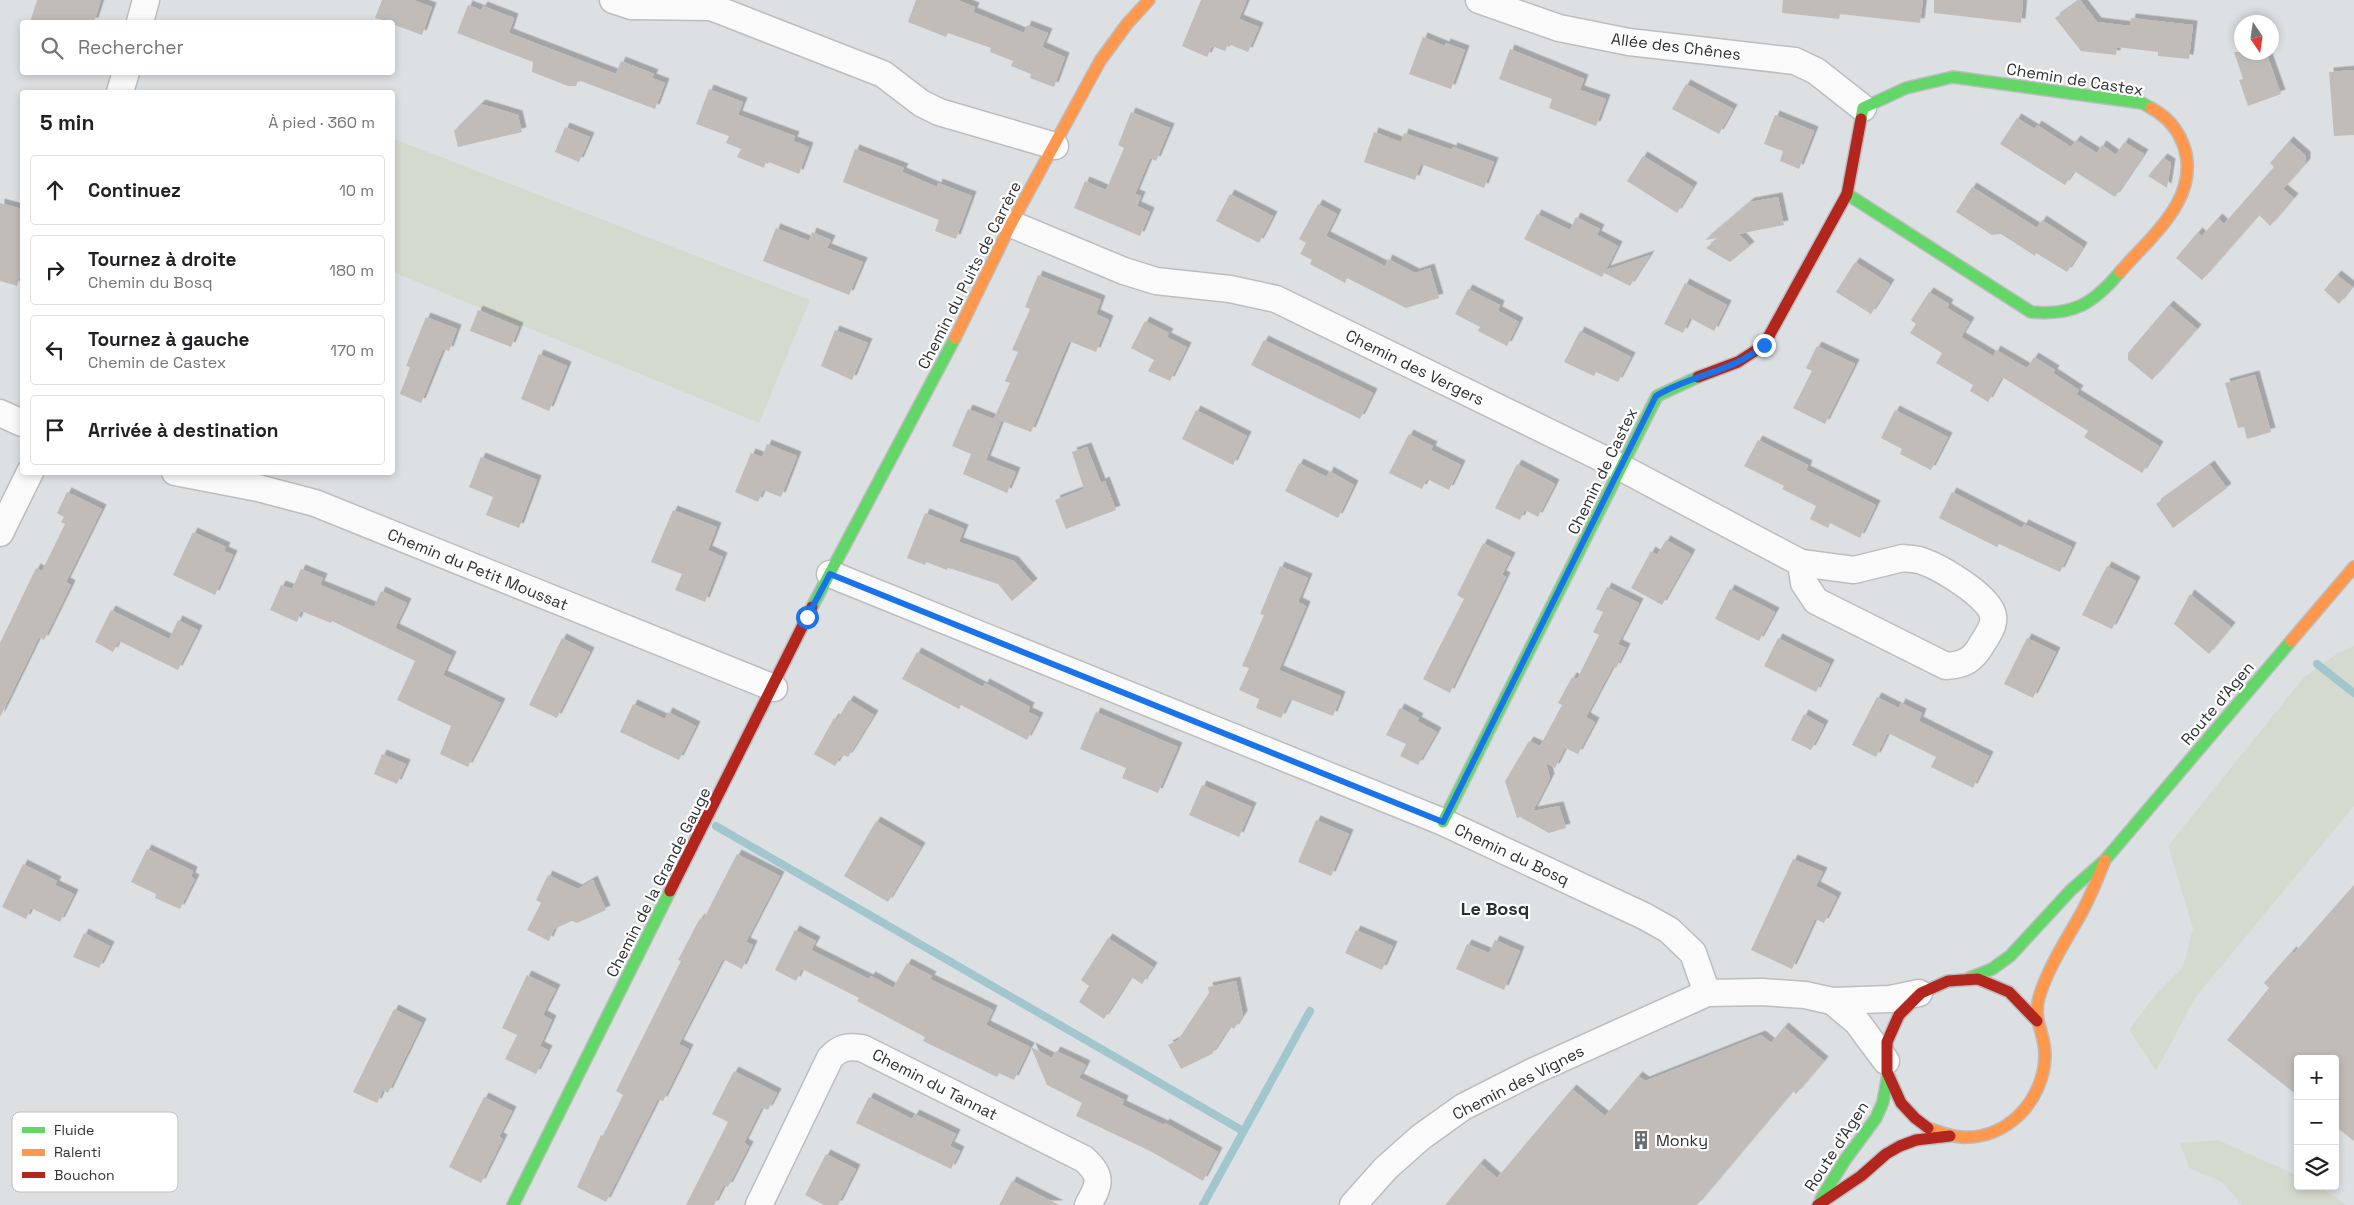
<!DOCTYPE html>
<html lang="fr">
<head>
<meta charset="utf-8">
<style>
	:root { --surface:#fff; --page:#f6f6f6; --text:#202124; --muted:#757577; --line:#e0e0e0 }
	body { margin:0; font-family:"Space Grotesk",sans-serif; background:var(--page); color:var(--text) }
	.controls { position:absolute; right:15px; bottom:15px; display:grid; overflow:hidden; border-radius:5px; box-shadow:0 2px 8px #0003 }
	.controls button { width:45px; height:45px; display:grid; place-items:center; padding:0; border:0; border-bottom:1px solid var(--line); background:var(--surface); color:var(--text); font:25px sans-serif }
	.compass { position:absolute; left:2234px; top:15px; width:45px; height:45px; border-radius:50%; background:var(--surface); box-shadow:0 2px 8px #0003; rotate:167deg }
	.stop { position:absolute; width:15px; height:15px; margin:-11px; border:4px solid #1a73e8; border-radius:50%; background:#fff }
	.stop.end { background:#1a73e8; border-color:#fff; box-shadow:0 1px 5px #0008 }
	.list { margin:0; padding:0; list-style:none }
	h2 { display:flex; justify-content:space-between; align-items:center; height:65px; margin:0; padding:0 20px; font-size:21px }
	h2 small { font-size:16px; font-weight:400; color:var(--muted) }
	.list li { display:grid; grid-template-columns:32px 1fr auto; gap:15px; align-items:center; box-sizing:border-box; height:70px; margin:0 10px 10px; padding:0 10px; border:1px solid var(--line); border-radius:5px }
	.list b { display:block; font-size:19px; white-space:nowrap }
	.list p { margin:0; font-size:16px; white-space:nowrap; color:var(--muted) }
	.list em { font-size:16px; font-style:normal; color:var(--muted) }
	.icon { flex:none; width:28px; height:28px; fill:none; stroke:currentColor; stroke-width:2; stroke-linecap:round; stroke-linejoin:round }
	.map { position:relative; flex:none; width:2354px; height:1205px; overflow:hidden }
	.search { position:absolute; background:var(--surface); box-shadow:0 2px 8px #0003; left:20px; top:20px; width:375px; height:55px; display:flex; align-items:center; gap:12px; box-sizing:border-box; padding:0 18px; border-radius:5px; color:var(--muted); font-size:19px }
	.panel { position:absolute; background:var(--surface); box-shadow:0 2px 8px #0003; left:20px; top:90px; width:375px; height:385px; border-radius:5px }
	.map>svg:first-child { display:block }
	.green { fill:#d5dace }
	.lines { fill:none; stroke-linecap:round; stroke-linejoin:round }
	.stream { stroke:#a1c6ce; stroke-width:8 }
	.building { fill:#c2bcb9; filter:url(#shadow) }
	.street-casing { stroke:#bcbdc0; stroke-width:29 }
	.fast-casing { stroke:#bcbdc0; stroke-width:14 }
	.slow-casing { stroke:#bcbdc0; stroke-width:14 }
	.jam-casing { stroke:#bcbdc0; stroke-width:14 }
	.street { stroke:#fafafb; stroke-width:26 }
	.fast { stroke:#63d668; stroke-width:11 }
	.slow { stroke:#ff974d; stroke-width:11 }
	.jam { stroke:#b3261e; stroke-width:11 }
	.route { stroke:#1a73e8; stroke-width:6 }
	.labels { text-anchor:middle; stroke-width:4.5; stroke-linejoin:round; paint-order:stroke }
	.street-label { font-size:16px; fill:#2e3032; stroke:#fff }
	.poi-label { font-size:16px; fill:#2e3032; stroke:#fff; text-anchor:start }
	.neighbourhood-label { font-size:18px; font-weight:bold; fill:#2b2f33; stroke:#fff }
	.key { fill:#fff; stroke:#c0c1c2; stroke-width:1 }
	.key-label { font-size:14px; fill:#2e3032 }
</style>
</head>
<body>
<div class="map">
<svg width="2354" height="1205" viewBox="0 0 2354 1205">
	<defs>
		<filter id="shadow"><feDropShadow dx="4.5" dy="-4.5" stdDeviation="0" flood-color="#0004"/></filter>
	</defs>
	<rect width="100%" height="100%" fill="#dde0e3"/>
	<g class="green">
		<path d="M392,138L810,300L759,423L393,272Z"/>
		<path d="M2354,646V806L2195,998L2156,1071L2129,1030L2156,994L2183,967L2193,928L2168,846L2304,677L2338,653Z"/>
		<path d="M2218,1140L2298,1176V1186H2318L2347,1205H2242L2222,1182L2189,1168L2180,1143Z"/>
	</g>
	<g class="lines">
		<g class="stream">
			<path d="M2317,664L2354,693"/>
			<path d="M716,826L1243,1131"/>
			<path d="M1203,1205L1310,1011"/>
		</g>
	</g>
	<g class="building">
		<path d="M37,0H101L94,22H30Z"/>
		<path d="M382,0H413L432,7L422,35L392,24V22L375,18Z"/>
		<path d="M916,0H957L975,7L973,12L1024,33L1027,25L1048,33L1042,47L1065,57L1054,87L1030,78L1031,74L1011,66L1013,61L990,52L991,48L948,33L946,37L908,22Z"/>
		<path d="M1201,0H1247L1239,19L1259,27L1248,52L1228,44L1225,51L1212,46L1207,57L1182,46Z"/>
		<path d="M1783,0H1923L1920,23L1840,14L1839,19L1782,13Z"/>
		<path d="M1934,0H2023L2021,23L1934,13Z"/>
		<path d="M2080,0L2097,22L2130,26L2131,18L2193,25L2189,59L2158,56V52L2117,47L2116,55L2081,51L2055,18Z"/>
		<path d="M468,5L481,10L483,6L514,18L509,33L616,74L621,61L654,74L652,78L665,83L655,109L578,80L576,86H568L532,72L533,62L457,33Z"/>
		<path d="M1423,37L1445,46L1446,43L1465,50L1451,89L1409,74Z"/>
		<path d="M1510,49L1584,79L1580,90L1606,99L1596,126L1549,108L1552,99L1499,79Z"/>
		<path d="M2234,52H2266L2281,94L2248,106L2239,80L2243,79Z"/>
		<path d="M2354,70V135L2334,136L2329,72Z"/>
		<path d="M1686,84L1733,109L1719,134L1672,109Z"/>
		<path d="M709,89L743,102L738,115L795,136L793,141L809,147L799,174L766,161L764,168L737,157L741,149L726,143L729,136L696,124Z"/>
		<path d="M481,104L518,115L522,132L458,147L454,131Z"/>
		<path d="M1131,112L1170,128L1156,161L1150,158L1135,194L1141,196L1137,206L1150,212L1140,236L1074,208L1085,181L1106,190L1124,148L1118,145Z"/>
		<path d="M1775,115L1814,131L1799,169L1780,161L1783,151L1764,144Z"/>
		<path d="M2017,118L2035,129L2037,125L2071,147L2076,140L2097,153L2102,145L2116,155L2124,142L2144,154L2115,197L2074,171L2065,185L2000,144Z"/>
		<path d="M565,127L590,137L579,162L555,152Z"/>
		<path d="M1374,132L1401,142L1404,133L1452,150L1453,147L1494,162L1484,188L1421,164L1415,180L1364,162Z"/>
		<path d="M2289,141L2306,156V163L2283,189L2294,198L2270,226L2259,215L2202,280L2176,258L2198,232L2202,236L2218,218L2224,224L2274,167L2270,163Z"/>
		<path d="M855,149L904,168L902,172L937,187L938,183L972,196L956,239L935,231L939,220L843,182Z"/>
		<path d="M1643,156L1693,187L1677,213L1627,181Z"/>
		<path d="M2163,158L2171,163L2167,188L2148,176Z"/>
		<path d="M1972,187L2037,228L2042,220L2083,247L2067,272L2036,253L2035,256L2001,234L1992,235L1956,212Z"/>
		<path d="M1230,194L1273,216L1259,243L1216,221Z"/>
		<path d="M1778,197L1784,225L1739,234L1750,246L1730,262L1706,248L1719,238L1705,240L1750,202Z"/>
		<path d="M0,203L22,209V268L17,286L0,281Z"/>
		<path d="M1318,204L1337,214L1326,236L1385,266L1388,259L1415,273L1430,268L1439,298L1406,308L1347,278L1345,283L1310,264L1312,260L1300,254L1306,243L1299,239Z"/>
		<path d="M1537,214L1570,230L1576,217L1600,229L1597,235L1618,246L1606,270L1650,255L1630,286L1604,273L1602,277L1524,239Z"/>
		<path d="M776,228L809,241L812,232L831,240L827,248L863,262L849,295L763,261Z"/>
		<path d="M1855,262L1890,284L1871,314L1836,292Z"/>
		<path d="M1038,275L1101,300L1096,314L1109,320L1096,352L1069,341L1031,432L994,418L1010,383L1005,381L1018,352L1012,350L1030,309L1025,307Z"/>
		<path d="M2337,275L2352,287L2339,304L2324,290Z"/>
		<path d="M1685,283L1727,305L1714,331L1690,318L1683,333L1664,324Z"/>
		<path d="M1468,289L1500,305L1498,311L1519,322L1507,346L1478,331L1480,327L1455,314Z"/>
		<path d="M1929,292L1949,304L1947,308L1970,322L1961,337L1993,356L1996,350L2027,368L2034,357L2055,370L2053,373L2079,390L2076,394L2159,446L2142,473L2084,437L2088,431L2002,377L1988,402L1970,391L1973,385L1936,363L1942,353L1910,333L1916,324L1911,320Z"/>
		<path d="M2169,305L2197,329L2152,380L2128,360V353Z"/>
		<path d="M478,310L519,327L511,347L470,331Z"/>
		<path d="M426,317L457,329L449,351L443,349L421,403L400,394L410,367L406,366Z"/>
		<path d="M1145,321L1169,333L1167,337L1187,347L1170,381L1148,371L1154,360L1131,348Z"/>
		<path d="M835,330L868,343L852,380L821,366Z"/>
		<path d="M1580,331L1631,357L1618,382L1596,372L1594,376L1564,362Z"/>
		<path d="M1264,340L1373,393L1360,419L1251,365Z"/>
		<path d="M1817,346L1855,364L1825,424L1793,408L1812,371L1806,368Z"/>
		<path d="M539,354L567,366L549,411L521,399Z"/>
		<path d="M2255,375L2271,432L2247,439L2244,427L2238,428L2225,383Z"/>
		<path d="M968,409L1001,422L986,460L1016,472L1007,493L963,474L971,454L952,446Z"/>
		<path d="M1196,410L1247,436L1233,465L1182,439Z"/>
		<path d="M1895,410L1948,437L1931,470L1900,454L1902,449L1881,438Z"/>
		<path d="M1409,434L1433,446L1431,450L1461,465L1449,490L1427,479L1422,489L1389,473Z"/>
		<path d="M1758,440L1808,465L1806,470L1876,505L1860,538L1830,523L1828,528L1810,519L1816,506L1782,489L1784,486L1744,466Z"/>
		<path d="M767,444L797,456L781,497L763,490L758,502L735,492L751,453L762,457Z"/>
		<path d="M1087,447L1101,483L1105,481L1116,510L1066,529L1055,500L1084,489L1072,452Z"/>
		<path d="M481,457L537,480L519,528L486,515L493,497L469,487Z"/>
		<path d="M1299,463L1327,477L1329,471L1354,485L1338,518L1285,491Z"/>
		<path d="M1517,464L1555,484L1538,517L1525,510L1520,520L1495,508Z"/>
		<path d="M2210,465L2227,488L2173,528L2156,504Z"/>
		<path d="M67,492L102,509L66,582L71,585L44,640L39,637L0,717V643L36,568L42,571L65,524L61,522L64,517L57,513Z"/>
		<path d="M1952,492L2022,528L2024,524L2072,547L2060,572L1999,544L1997,547L1939,518Z"/>
		<path d="M673,510L717,527L708,550L723,557L705,602L675,590L682,574L651,562Z"/>
		<path d="M925,513L964,529L959,542L1014,561L1033,583L1012,601L998,584L952,569L948,568L947,570L926,562L925,565L907,558Z"/>
		<path d="M193,532L226,547L224,551L233,555L215,595L173,575Z"/>
		<path d="M1666,540L1691,554L1662,605L1631,588L1651,551L1657,555Z"/>
		<path d="M1483,543L1511,557L1502,575L1506,577L1450,693L1423,679L1464,599L1457,595Z"/>
		<path d="M1280,566L1308,578L1298,602L1306,606L1279,670L1341,696L1333,716L1290,699L1281,718L1256,708L1259,699L1239,690L1249,668L1242,666L1264,615L1260,614Z"/>
		<path d="M2107,566L2136,581L2112,629L2082,615Z"/>
		<path d="M301,569L323,578L320,585L374,607L381,591L407,603L395,628L452,656L443,675L501,703L468,767L440,754L451,726L397,700L415,661L332,621L331,623L301,611L297,622L270,610L281,585L292,589Z"/>
		<path d="M1607,587L1639,603L1618,644L1626,648L1616,668L1613,666L1586,717L1595,722L1578,754L1565,748L1555,768L1546,763L1550,778L1533,811L1559,806L1566,828L1549,833L1520,817L1517,818L1505,781L1529,741L1540,746L1562,705L1558,703L1572,677L1577,679L1599,635L1593,632L1603,612L1596,609Z"/>
		<path d="M1730,589L1775,612L1759,641L1715,619Z"/>
		<path d="M2190,594L2231,627L2209,654L2174,624Z"/>
		<path d="M111,610L169,639L178,620L198,630L178,670L119,641L113,652L95,642Z"/>
		<path d="M562,638L590,652L557,718L529,705Z"/>
		<path d="M1778,638L1830,664L1816,692L1764,666Z"/>
		<path d="M2027,638L2056,652L2033,698L2004,684Z"/>
		<path d="M917,652L983,687L985,683L1030,707L1028,712L1039,717L1027,740L961,705L959,709L902,679Z"/>
		<path d="M1877,697L1899,708L1901,703L1922,713L1919,721L1989,756L1973,788L1931,767L1936,757L1888,733L1876,757L1852,745Z"/>
		<path d="M849,700L874,715L848,757L842,754L835,766L814,754L834,718L837,720Z"/>
		<path d="M633,704L665,719L668,712L696,726L679,760L620,732Z"/>
		<path d="M1400,708L1419,718L1417,721L1437,732L1418,765L1400,756L1406,744L1386,735Z"/>
		<path d="M1096,712L1178,747L1158,793L1122,778L1126,768L1080,749Z"/>
		<path d="M1804,714L1824,725L1811,750L1791,740Z"/>
		<path d="M382,754L406,764L397,784L374,774Z"/>
		<path d="M1202,785L1252,807L1239,837L1189,815Z"/>
		<path d="M1316,820L1349,834L1331,876L1298,862Z"/>
		<path d="M876,821L921,847L888,902L844,876Z"/>
		<path d="M147,849L193,871L191,877L195,879L180,909L155,898L156,894L131,882Z"/>
		<path d="M737,854L780,876L746,942L753,945L742,969L723,959L679,1044L689,1049L663,1101L658,1099L606,1202L577,1187L601,1135L603,1136L623,1095L616,1091L681,961L678,960L700,918L703,920Z"/>
		<path d="M1793,859L1823,872L1816,886L1837,897L1824,923L1815,919L1792,969L1751,950Z"/>
		<path d="M23,864L57,881L55,885L74,894L60,922L31,908L26,919L2,907Z"/>
		<path d="M548,875L578,889L593,880L606,910L577,923L572,921L554,929L549,941L527,930L541,903L536,900Z"/>
		<path d="M2354,885V1141L2335,1126V1059H2298V1096L2227,1040L2269,988L2264,983L2292,951L2294,953Z"/>
		<path d="M795,930L816,941L811,950L869,979L871,976L893,988L907,963L932,976L930,979L993,1010L986,1025L1030,1047L1014,1080L999,1073L997,1077L923,1041L925,1037L857,1001L859,998L802,969L796,981L775,970Z"/>
		<path d="M1356,930L1393,946L1382,970L1345,953Z"/>
		<path d="M84,933L110,946L99,968L73,957Z"/>
		<path d="M1108,938L1153,967L1142,984L1131,977L1104,1019L1079,1002L1089,986L1081,980Z"/>
		<path d="M1495,940L1520,951L1504,990L1456,969L1467,944L1489,953Z"/>
		<path d="M527,975L556,989L543,1015L552,1020L540,1046L548,1050L536,1074L505,1059L517,1035L502,1028Z"/>
		<path d="M1236,981L1243,1015L1234,1029L1230,1026L1212,1054L1181,1069L1168,1045L1178,1040L1209,993L1208,987Z"/>
		<path d="M394,1009L422,1023L388,1093L383,1090L377,1103L353,1092Z"/>
		<path d="M1784,1027L1824,1061L1796,1094L1793,1091L1697,1205H1445L1480,1163L1497,1178L1572,1089L1605,1116L1638,1076L1645,1081L1761,1035L1771,1043Z"/>
		<path d="M1031,1047L1052,1058L1056,1051L1086,1065L1079,1078L1124,1100L1122,1105L1164,1125L1165,1123L1218,1152L1203,1181L1150,1151L1076,1116L1082,1103L1047,1085Z"/>
		<path d="M734,1071L777,1093L768,1110L762,1107L744,1143L749,1146L728,1187L724,1185L714,1205H686L728,1122L712,1114Z"/>
		<path d="M484,1097L512,1111L499,1137L503,1139L481,1183L449,1167Z"/>
		<path d="M869,1097L912,1119L915,1114L956,1134L950,1146L960,1151L951,1169L856,1123Z"/>
		<path d="M826,1154L856,1169L838,1205H824L805,1195Z"/>
		<path d="M1012,1181L1059,1205H999Z"/>
	</g>
	<g class="lines">
		<g class="street-casing">
			<g id="street">
				<path d="M613,0L631,6L711,7L883,74L921,103L939,112L1055,146"/>
				<path d="M1479,0L1559,28L1629,42L1795,61L1816,71L1863,108"/>
				<path d="M140,22L146,0"/>
				<path d="M120,92L126,72"/>
				<path d="M1011,224L1124,271L1156,281L1230,289L1276,299L1622,468L1801,563"/>
				<path d="M0,413L22,423"/>
				<path d="M175,472L258,488L315,503L774,688"/>
				<path d="M0,533L30,472"/>
				<path d="M1903,558C1909,559 1917,559 1922,561C1940,567 1991,597 1993,616C1995,625 1987,636 1982,644C1973,660 1964,665 1946,666L1816,601L1804,583L1801,563L1854,570Z"/>
				<path d="M830,574L1443,822L1644,916L1669,930L1693,953L1707,993L1762,992L1805,995L1832,1001L1890,999L1919,993"/>
				<path d="M1832,1001L1857,1022L1886,1061"/>
				<path d="M759,1205L830,1058C840,1047 848,1046 862,1048L1084,1159C1103,1176 1100,1184 1088,1205"/>
				<path d="M1353,1205L1386,1168L1421,1137L1463,1107L1534,1071L1707,993"/>
			</g>
		</g>
		<g class="fast-casing">
			<g id="fast">
				<path d="M1861,119L1863,108L1906,88L1953,77L2142,103L2151,108"/>
				<path d="M1847,194L2031,312C2073,316 2093,304 2120,272"/>
				<path d="M812,607L955,338"/>
				<path d="M1443,822L1657,396L1698,377"/>
				<path d="M1969,978L1992,969L2010,956L2071,890L2105,860L2291,641"/>
				<path d="M1821,1199L1845,1160L1876,1118L1883,1102L1888,1074"/>
				<path d="M513,1205L670,891"/>
			</g>
		</g>
		<g class="slow-casing">
			<g id="slow">
				<path d="M2120,272C2150,237 2203,197 2183,144C2177,128 2166,116 2151,108"/>
				<path d="M955,338L1011,224L1100,61L1127,24L1149,0"/>
				<path d="M2291,641L2354,567"/>
				<path d="M1928,1128C1939,1132 1949,1136 1961,1137C2007,1140 2043,1101 2045,1057C2046,1032 2031,1022 2040,994C2050,964 2067,939 2082,912C2091,895 2098,878 2105,860"/>
			</g>
		</g>
		<g class="jam-casing">
			<g id="jam">
				<path d="M1698,377L1738,362L1764,345L1847,194L1861,119"/>
				<path d="M670,891L812,607"/>
				<path d="M1928,1128L1915,1118L1901,1103L1887,1072V1042L1899,1015L1921,993L1948,981L1978,979L2009,992L2037,1021"/>
				<path d="M1818,1205L1861,1176L1886,1154L1900,1146L1916,1140L1950,1136"/>
			</g>
		</g>
		<use href="#street" class="street"/>
		<use href="#fast" class="fast"/>
		<use href="#slow" class="slow"/>
		<use href="#jam" class="jam"/>
	</g>
	<g class="lines">
		<path class="route" d="M807,617L830,574L1443,822L1656,396C1692,374 1731,373 1764,345"/>
	</g>
	<defs>
		<g id="building-bare" transform="scale(1.5)"><path d="M-4-6H4V6H1V3H-1V6H-4ZM-2.5-4.3h1.7v1.8h-1.7ZM.8-4.3h1.7v1.8H.8ZM-2.5-1h1.7V.8h-1.7ZM.8-1h1.7V.8H.8Z" fill="#6b6e70" stroke="#fff" stroke-width="2.5" paint-order="stroke"/></g>
	</defs>
	<g fill-rule="evenodd">
		<use href="#building-bare" x="1641" y="1140"/>
	</g>
	<g class="labels">
		<g class="street-label">
			<text transform="translate(1676 46) rotate(7)" y="6">Allée des Chênes</text>
			<text transform="translate(2075 79) rotate(9)" y="6">Chemin de Castex</text>
			<text transform="translate(969 275) rotate(-63)" y="6">Chemin du Puits de Carrère</text>
			<text transform="translate(1415 367) rotate(26)" y="6">Chemin des Vergers</text>
			<text transform="translate(1602 471) rotate(-64)" y="6">Chemin de Castex</text>
			<text transform="translate(478 569) rotate(22)" y="6">Chemin du Petit Moussat</text>
			<text transform="translate(2217 703) rotate(-50)" y="6">Route d'Agen</text>
			<text transform="translate(1512 854) rotate(25)" y="6">Chemin du Bosq</text>
			<text transform="translate(658 882) rotate(-63)" y="6">Chemin de la Grande Gauge</text>
			<text transform="translate(1518 1082) rotate(-27)" y="6">Chemin des Vignes</text>
			<text transform="translate(935 1084) rotate(27)" y="6">Chemin du Tannat</text>
			<text transform="translate(1836 1146) rotate(-57)" y="6">Route d'Agen</text>
		</g>
		<g class="poi-label">
			<text x="1656" y="1146">Monky</text>
		</g>
		<g class="neighbourhood-label">
			<text x="1495" y="915">Le Bosq</text>
		</g>
	</g>
	<rect x="12" y="1112" width="166" height="80" rx="8" class="key"/>
	<rect x="22" y="1127" width="23" height="6" fill="#63d668"/>
	<rect x="22" y="1149" width="23" height="7" fill="#ff974d"/>
	<rect x="22" y="1172" width="23" height="6" fill="#b3261e"/>
	<g class="key-label">
		<text x="54" y="1135">Fluide</text>
		<text x="54" y="1157">Ralenti</text>
		<text x="54" y="1180">Bouchon</text>
	</g>
</svg>
<div class="controls">
<button>+</button>
<button>−</button>
<button><svg class="icon" aria-label="layers" viewBox="0 0 24 24"><path d="M12 4l9 5-9 5-9-5zM3 14l9 5 9-5"/></svg></button>
</div>
<svg class="compass" viewBox="-18 -18 36 36"><path d="M0-13l5 13h-10z" fill="#e53935"/><path d="M0 13l5-13h-10z" fill="#757577"/></svg>
<div class="stop" style="left:807px;top:617px"></div>
<div class="stop end" style="left:1764px;top:345px"></div>
<div class="search"><svg class="icon" aria-label="search" viewBox="0 0 24 24"><circle cx="10" cy="10" r="6"/><path d="M15 15l6 6"/></svg>Rechercher</div>
<section class="panel">
<h2>5 min<small>À pied · 360 m</small></h2>
<ul class="list">
<li><svg class="icon" aria-label="ahead" viewBox="0 0 24 24"><path d="M12 20V5M6 11l6-6 6 6"/></svg><div><b>Continuez</b></div><em>10 m</em></li>
<li><svg class="icon" aria-label="right" viewBox="0 0 24 24"><path d="M7 20v-9h11M14 6l5 5-5 5"/></svg><div><b>Tournez à droite</b><p>Chemin du Bosq</p></div><em>180 m</em></li>
<li><svg class="icon" aria-label="left" viewBox="0 0 24 24"><path d="M17 20v-9H6M10 6l-5 5 5 5"/></svg><div><b>Tournez à gauche</b><p>Chemin de Castex</p></div><em>170 m</em></li>
<li><svg class="icon" aria-label="arrive" viewBox="0 0 24 24"><path d="M6 21V4h12l-3 4 3 4H6"/></svg><div><b>Arrivée à destination</b></div></li>
</ul>
</section>
</div>
</body>
</html>
